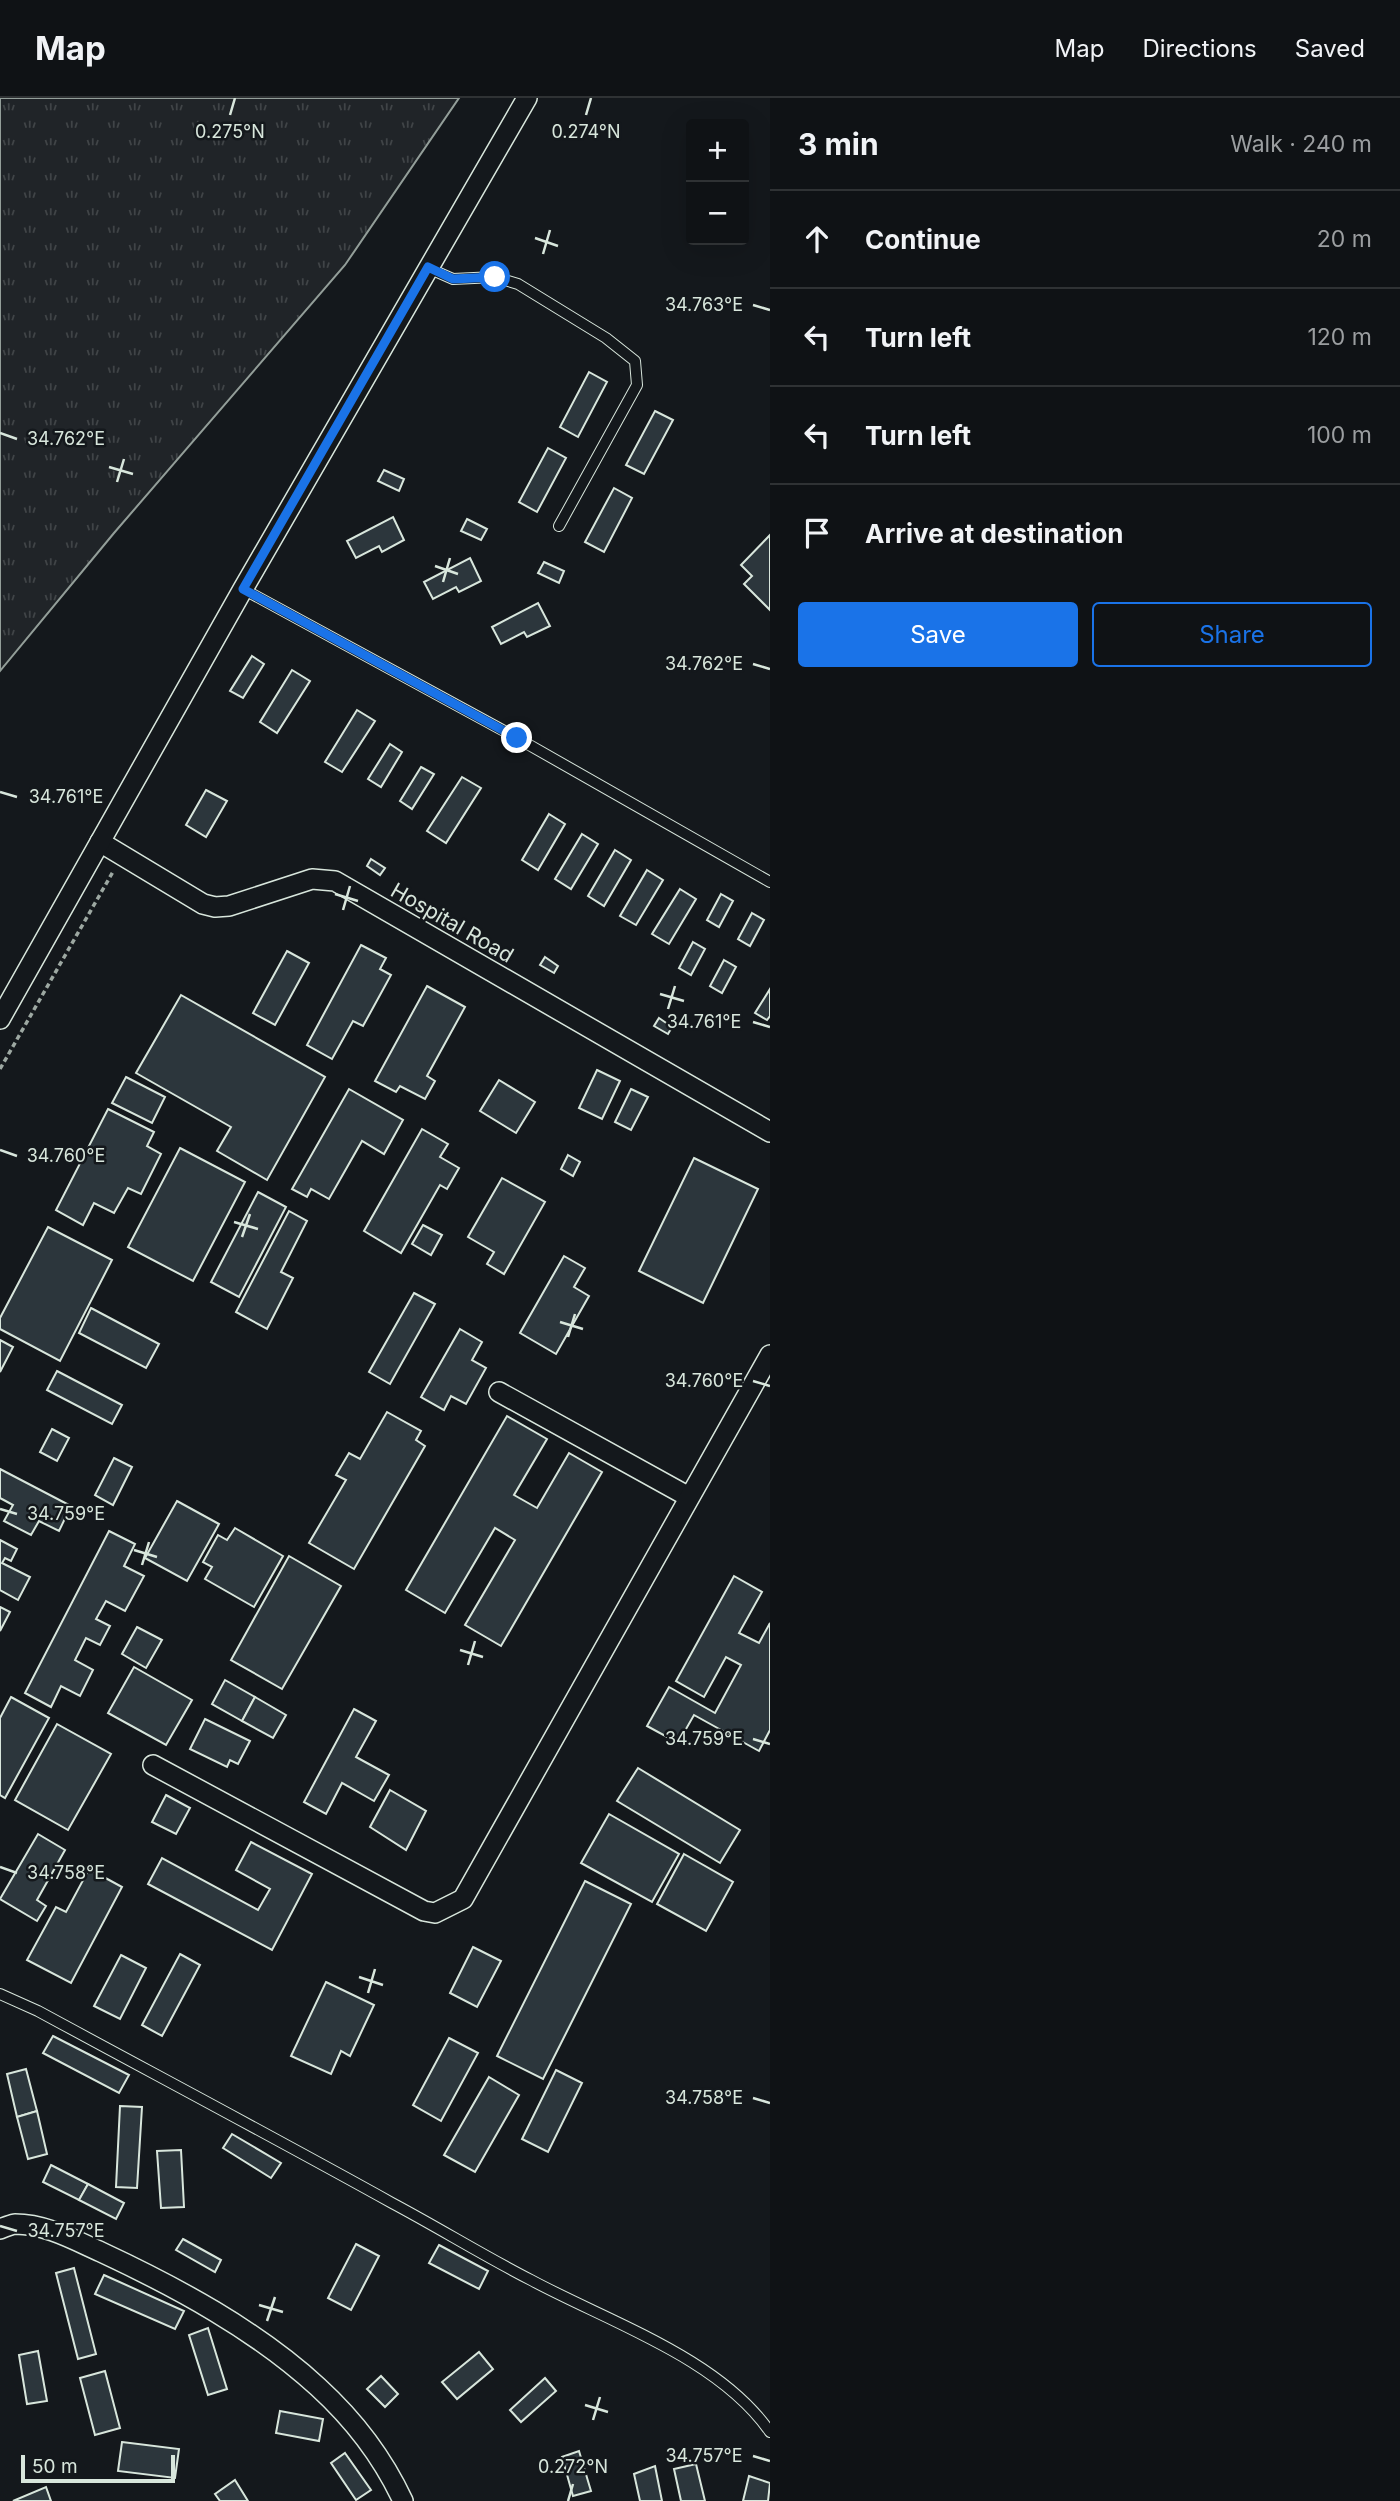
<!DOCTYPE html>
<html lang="en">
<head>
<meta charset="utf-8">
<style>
	:root { --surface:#0f1215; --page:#1d2022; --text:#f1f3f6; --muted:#9b9ea0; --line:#2f3234; --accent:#1a73e8 }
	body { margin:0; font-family:Inter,sans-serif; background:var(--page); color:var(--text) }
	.controls { position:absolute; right:21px; top:21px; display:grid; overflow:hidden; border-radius:7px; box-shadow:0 7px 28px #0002 }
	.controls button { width:63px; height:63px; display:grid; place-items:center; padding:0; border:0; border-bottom:2px solid var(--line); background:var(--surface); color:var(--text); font:35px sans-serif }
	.scale { position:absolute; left:21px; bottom:18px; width:154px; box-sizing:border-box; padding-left:7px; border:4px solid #d8e6dc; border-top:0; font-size:19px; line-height:24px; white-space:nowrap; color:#d8e6dc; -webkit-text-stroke:5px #14181c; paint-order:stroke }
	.stop { position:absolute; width:21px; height:21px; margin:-16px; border:5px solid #1a73e8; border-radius:50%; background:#fff }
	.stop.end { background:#1a73e8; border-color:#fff; box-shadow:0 2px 7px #0008 }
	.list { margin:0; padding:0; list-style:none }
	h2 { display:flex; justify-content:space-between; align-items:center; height:91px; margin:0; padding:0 28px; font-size:30px }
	h2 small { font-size:23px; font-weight:400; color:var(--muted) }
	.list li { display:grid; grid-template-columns:46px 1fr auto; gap:21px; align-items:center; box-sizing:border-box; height:98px; padding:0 28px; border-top:2px solid var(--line) }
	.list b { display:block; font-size:26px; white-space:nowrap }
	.list em { font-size:23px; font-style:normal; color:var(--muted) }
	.actions { display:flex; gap:14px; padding:21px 28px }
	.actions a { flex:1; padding:16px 0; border:2px solid var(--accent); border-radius:7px; text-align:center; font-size:24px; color:var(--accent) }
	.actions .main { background:var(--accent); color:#fff }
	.icon { flex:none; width:38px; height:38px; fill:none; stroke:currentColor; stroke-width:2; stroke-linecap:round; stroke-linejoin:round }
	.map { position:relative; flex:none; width:770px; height:2403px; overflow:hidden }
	header { display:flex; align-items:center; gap:42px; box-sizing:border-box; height:98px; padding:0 35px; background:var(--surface); border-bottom:2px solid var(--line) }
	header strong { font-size:33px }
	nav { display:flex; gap:38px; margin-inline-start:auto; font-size:24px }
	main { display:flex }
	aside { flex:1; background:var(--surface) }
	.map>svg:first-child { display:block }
	.grass { fill:url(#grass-tufts); stroke:#939e99; stroke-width:2 }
	.building { fill:#2c363c; stroke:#d8e6dc; stroke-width:2 }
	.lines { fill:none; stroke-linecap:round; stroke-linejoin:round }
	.service-casing { stroke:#d8e6dc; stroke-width:12 }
	.minor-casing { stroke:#d8e6dc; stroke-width:22 }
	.path { stroke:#9da8a2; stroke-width:3.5; stroke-dasharray:5 3.5; stroke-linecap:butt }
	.service { stroke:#14181c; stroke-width:10 }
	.minor { stroke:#14181c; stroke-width:19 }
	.route { stroke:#1a73e8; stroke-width:9 }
	.ticks { fill:none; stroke:#d8e6dc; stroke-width:2.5 }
	.labels { text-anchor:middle; stroke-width:5; stroke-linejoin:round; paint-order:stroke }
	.street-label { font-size:21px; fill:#d8e6dc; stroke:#14181c }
	.ticks-label { font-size:18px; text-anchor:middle; fill:#d8e6dc; stroke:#14181c; stroke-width:5; stroke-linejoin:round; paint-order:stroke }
</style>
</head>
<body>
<header>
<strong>Map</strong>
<nav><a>Map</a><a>Directions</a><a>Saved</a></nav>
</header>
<main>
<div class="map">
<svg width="770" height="2403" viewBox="0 0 770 2403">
	<defs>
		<pattern id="grass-tufts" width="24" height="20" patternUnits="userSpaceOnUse" patternTransform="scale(1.75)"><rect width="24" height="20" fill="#202428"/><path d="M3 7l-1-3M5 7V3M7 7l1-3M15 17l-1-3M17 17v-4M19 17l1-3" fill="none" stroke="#404447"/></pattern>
	</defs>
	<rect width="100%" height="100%" fill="#14181c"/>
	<path class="grass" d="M0,0H459L345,167L114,435L0,573Z"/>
	<g class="building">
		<path d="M589,274L607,284L578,339L560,329Z"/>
		<path d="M655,313L673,322L644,376L626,367Z"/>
		<path d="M548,350L566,360L537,414L519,404Z"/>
		<path d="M384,372L404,381L399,393L378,383Z"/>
		<path d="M614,390L632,400L604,454L585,444Z"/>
		<path d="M393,419L404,442L382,454L379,448L356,460L347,443Z"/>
		<path d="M467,421L487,431L481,442L461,433Z"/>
		<path d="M770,437V512L744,486L752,478L741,467Z"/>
		<path d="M470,460L481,483L459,494L456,489L433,501L424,484Z"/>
		<path d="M544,464L564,473L559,485L538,475Z"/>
		<path d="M538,505L550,528L527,539L524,534L501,546L492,529Z"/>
		<path d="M252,558L264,566L243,600L230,593Z"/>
		<path d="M292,572L310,583L277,635L260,624Z"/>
		<path d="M357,612L375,623L342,674L325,664Z"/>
		<path d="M390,646L402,654L381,689L368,681Z"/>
		<path d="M421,669L434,676L412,711L400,703Z"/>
		<path d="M462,679L481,690L446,745L427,733Z"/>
		<path d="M206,692L227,703L206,739L186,727Z"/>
		<path d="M549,716L565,726L538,772L522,762Z"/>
		<path d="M582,736L598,746L571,791L555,781Z"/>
		<path d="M615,752L631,762L604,808L588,798Z"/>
		<path d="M371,761L385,770L380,777L367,768Z"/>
		<path d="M647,772L663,782L636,827L620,818Z"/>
		<path d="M680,791L696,801L669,846L652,836Z"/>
		<path d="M721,796L733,803L719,829L707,822Z"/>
		<path d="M752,815L764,822L750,848L738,841Z"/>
		<path d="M693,844L705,851L691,877L679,870Z"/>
		<path d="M361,847L386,860L380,871L391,877L363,928L353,923L332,961L307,947Z"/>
		<path d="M287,853L309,865L275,927L253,915Z"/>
		<path d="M545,859L558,868L554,875L540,867Z"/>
		<path d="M724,862L736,869L722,895L710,888Z"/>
		<path d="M427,888L465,909L427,978L435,983L425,1001L400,988L396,994L375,983Z"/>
		<path d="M770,891V918L767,922L755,915Z"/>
		<path d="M181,897L325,979L267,1082L217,1053L231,1029L136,975Z"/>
		<path d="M659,920L672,929L668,936L654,928Z"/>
		<path d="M597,972L620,983L602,1021L579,1010Z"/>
		<path d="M126,979L165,999L152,1025L112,1005Z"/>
		<path d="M499,982L535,1004L516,1035L480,1013Z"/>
		<path d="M349,991L403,1022L384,1056L362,1043L329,1101L311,1091L307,1099L292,1091Z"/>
		<path d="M631,991L648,999L631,1032L615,1024Z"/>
		<path d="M108,1011L154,1034L147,1048L161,1056L141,1096L128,1090L114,1115L94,1105L83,1127L56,1112Z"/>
		<path d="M422,1031L448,1046L440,1059L459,1070L447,1091L440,1087L401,1155L364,1133Z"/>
		<path d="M180,1050L245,1084L193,1183L128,1149Z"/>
		<path d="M568,1057L580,1064L573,1078L561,1071Z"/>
		<path d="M694,1060L758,1091L703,1205L639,1173Z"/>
		<path d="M502,1080L545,1104L504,1176L487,1166L494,1154L468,1139Z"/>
		<path d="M258,1094L286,1109L239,1199L211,1184Z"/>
		<path d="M289,1113L307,1123L281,1174L293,1180L267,1231L236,1214Z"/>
		<path d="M423,1127L442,1137L431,1157L412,1146Z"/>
		<path d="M48,1129L112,1162L60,1263L0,1231V1220Z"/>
		<path d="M564,1158L585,1170L574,1189L589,1198L556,1256L520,1235Z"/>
		<path d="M414,1195L435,1206L390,1286L369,1274Z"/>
		<path d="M91,1210L159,1246L146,1270L79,1235Z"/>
		<path d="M460,1231L482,1244L472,1262L486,1270L466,1306L451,1298L444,1312L421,1299Z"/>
		<path d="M0,1242L13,1249L0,1274Z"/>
		<path d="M57,1273L122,1307L112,1326L47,1292Z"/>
		<path d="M387,1314L421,1333L416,1342L425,1348L354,1471L309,1445L346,1382L336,1377L349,1355L360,1361Z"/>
		<path d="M507,1318L547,1341L514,1397L537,1410L569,1355L602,1374L501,1548L465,1527L515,1442L495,1430L445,1515L406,1492Z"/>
		<path d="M52,1331L69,1340L57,1363L40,1354Z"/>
		<path d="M114,1360L132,1369L113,1407L95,1397Z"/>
		<path d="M0,1371L71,1408L59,1433L39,1423L31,1437L4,1423L13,1407L0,1400Z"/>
		<path d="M177,1403L219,1426L187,1483L145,1460Z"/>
		<path d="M235,1430L283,1458L254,1509L205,1481L212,1469L203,1464L218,1437L227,1442Z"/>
		<path d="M109,1433L135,1446L124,1468L144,1478L125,1513L106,1503L96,1521L110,1528L100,1547L86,1540L75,1562L93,1572L80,1598L61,1588L51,1609L25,1595Z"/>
		<path d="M0,1442L17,1451L11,1463L5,1460L2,1465L30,1479L18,1502L0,1492Z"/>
		<path d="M289,1458L341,1488L282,1591L231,1562Z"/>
		<path d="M734,1478L762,1494L739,1535L759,1545L770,1525V1632L759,1653L694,1617L678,1645L647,1628L669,1589L715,1615L741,1567L726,1559L704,1599L676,1583Z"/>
		<path d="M0,1509L10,1514L0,1533Z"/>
		<path d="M137,1529L162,1542L146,1570L122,1556Z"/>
		<path d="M134,1569L192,1602L166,1647L108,1615Z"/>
		<path d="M225,1582L255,1599L242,1623L212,1606Z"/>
		<path d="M11,1599L49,1620L5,1700L0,1697V1620Z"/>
		<path d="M255,1599L286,1617L273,1640L242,1623Z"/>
		<path d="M354,1611L376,1623L356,1659L389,1677L374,1703L342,1685L326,1716L304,1704Z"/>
		<path d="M205,1621L250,1643L238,1666L230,1662L227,1669L190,1651Z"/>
		<path d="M57,1626L111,1656L68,1732L15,1702Z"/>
		<path d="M638,1670L740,1732L720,1765L617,1703Z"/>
		<path d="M390,1692L426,1713L406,1752L370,1729Z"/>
		<path d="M166,1697L190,1710L176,1736L152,1724Z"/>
		<path d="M609,1716L679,1756L652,1804L581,1765Z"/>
		<path d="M38,1736L65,1752L37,1802L46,1808L37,1823L0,1801Z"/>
		<path d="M251,1744L312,1776L272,1852L148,1786L162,1760L258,1812L270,1791L236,1772Z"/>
		<path d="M684,1756L733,1784L706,1833L657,1806Z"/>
		<path d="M89,1771L122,1789L71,1885L27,1862L56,1809L66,1814Z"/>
		<path d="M585,1783L631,1806L543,1981L497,1958Z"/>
		<path d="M473,1849L501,1863L477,1909L450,1895Z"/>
		<path d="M180,1856L200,1867L162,1938L142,1927Z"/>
		<path d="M121,1857L146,1870L120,1921L94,1908Z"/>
		<path d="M326,1884L374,1907L350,1958L341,1953L331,1976L291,1958Z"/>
		<path d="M53,1938L129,1977L119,1995L43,1955Z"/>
		<path d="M449,1940L478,1955L441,2023L413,2007Z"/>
		<path d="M26,1971L37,2013L17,2019L7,1976Z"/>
		<path d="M556,1972L582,1985L548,2054L522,2041Z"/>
		<path d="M489,1979L519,1997L475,2074L444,2057Z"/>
		<path d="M120,2008L142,2009L137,2090L116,2089Z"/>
		<path d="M37,2013L47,2056L28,2061L17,2019Z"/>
		<path d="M232,2036L281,2065L271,2080L223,2050Z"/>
		<path d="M181,2052L184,2109L161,2110L157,2053Z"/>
		<path d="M51,2067L88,2086L79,2102L43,2084Z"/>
		<path d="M88,2086L124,2105L116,2121L79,2102Z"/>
		<path d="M183,2141L221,2162L215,2174L176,2152Z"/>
		<path d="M356,2146L379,2158L351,2212L328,2200Z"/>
		<path d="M439,2147L488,2173L479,2191L429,2165Z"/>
		<path d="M74,2170L96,2256L78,2261L56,2175Z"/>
		<path d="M104,2177L184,2213L175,2231L95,2196Z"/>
		<path d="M208,2230L227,2291L208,2297L189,2237Z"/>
		<path d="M38,2253L47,2303L27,2306L19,2257Z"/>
		<path d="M479,2254L493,2271L457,2301L442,2284Z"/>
		<path d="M105,2273L120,2330L95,2337L80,2280Z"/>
		<path d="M381,2278L398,2296L385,2309L367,2291Z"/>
		<path d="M545,2280L556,2293L521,2324L510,2312Z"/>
		<path d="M280,2313L323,2321L319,2343L276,2335Z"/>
		<path d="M122,2344L179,2351L175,2380L118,2373Z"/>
		<path d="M579,2353L591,2393L573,2398L562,2359Z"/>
		<path d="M345,2355L371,2392L356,2402L331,2365Z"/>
		<path d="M696,2366L705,2403H681L674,2371Z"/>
		<path d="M655,2368L662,2403H640L634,2376Z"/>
		<path d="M749,2378L770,2385L768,2403H743Z"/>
		<path d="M235,2382L248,2403H220L215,2396Z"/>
		<path d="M46,2389L51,2403H13Z"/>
	</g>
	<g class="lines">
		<g class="service-casing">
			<g id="service">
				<path d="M428,170L453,181L495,179L518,186L606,240L635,263L637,287L559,428"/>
				<path d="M243,491L517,640L770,784"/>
				<path d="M0,1896L38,1913C156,1977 275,2040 392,2105C439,2130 484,2158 531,2182C609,2224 719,2260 770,2334"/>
			</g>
		</g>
		<g class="minor-casing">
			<g id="minor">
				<path d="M100,744L203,806L215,809L229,808L312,781L335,783L770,1034"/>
				<path d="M0,921L243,491L527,0"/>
				<path d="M499,1294L689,1399"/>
				<path d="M153,1667L424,1813L435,1815L463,1801L770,1257"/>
				<path d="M0,2131C5,2129 10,2127 15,2126C46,2126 74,2142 101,2154C176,2189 256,2232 318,2289C353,2321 383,2360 403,2403"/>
			</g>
		</g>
		<path class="path" d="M0,971L114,772"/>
		<use href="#service" class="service"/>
		<use href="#minor" class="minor"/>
	</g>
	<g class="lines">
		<path class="route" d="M495,179L453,181L428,169L243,491L517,640"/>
	</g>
	<path class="ticks" d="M230,17L235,0M586,17L591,0M535,140L558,148M543,156L550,132M753,207L770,212M0,335L17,341M109,369L133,376M117,384L124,361M435,468L458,476M443,484L450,460M753,566L770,571M0,694L17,699M335,796L358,803M343,812L350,788M660,896L684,903M668,911L675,888M753,924L770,929M0,1052L17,1058M234,1124L258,1131M242,1139L250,1116M560,1224L583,1231M568,1239L575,1216M753,1283L770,1288M0,1411L17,1416M134,1452L157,1459M142,1467L149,1444M460,1552L483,1559M468,1567L475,1543M753,1641L770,1646M0,1769L17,1775M359,1879L383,1887M368,1895L375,1871M753,2000L770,2005M0,2128L17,2133M259,2207L283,2214M267,2223L275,2199M585,2307L608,2314M593,2322L600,2299M753,2358L770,2363M568,2403L573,2386"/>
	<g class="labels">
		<g class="street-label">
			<text transform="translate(452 825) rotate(30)" y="7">Hospital Road</text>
		</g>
	</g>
	<g class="ticks-label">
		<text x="230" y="40">0.275°N</text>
		<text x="586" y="40">0.274°N</text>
		<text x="704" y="213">34.763°E</text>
		<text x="66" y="347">34.762°E</text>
		<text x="704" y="572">34.762°E</text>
		<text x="66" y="705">34.761°E</text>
		<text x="704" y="930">34.761°E</text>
		<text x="66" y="1064">34.760°E</text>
		<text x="704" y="1289">34.760°E</text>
		<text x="66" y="1422">34.759°E</text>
		<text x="704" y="1647">34.759°E</text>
		<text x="66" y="1781">34.758°E</text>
		<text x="704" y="2006">34.758°E</text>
		<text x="66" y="2139">34.757°E</text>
		<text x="704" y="2364">34.757°E</text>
		<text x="573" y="2375">0.272°N</text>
	</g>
</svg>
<div class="controls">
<button>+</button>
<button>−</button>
</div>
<div class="scale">50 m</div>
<div class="stop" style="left:495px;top:179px"></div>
<div class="stop end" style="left:517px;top:640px"></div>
</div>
<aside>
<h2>3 min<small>Walk · 240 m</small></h2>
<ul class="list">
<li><svg class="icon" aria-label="ahead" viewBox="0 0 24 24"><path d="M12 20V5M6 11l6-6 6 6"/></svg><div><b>Continue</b></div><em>20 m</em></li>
<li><svg class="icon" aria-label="left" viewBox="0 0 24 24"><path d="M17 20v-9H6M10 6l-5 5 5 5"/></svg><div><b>Turn left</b></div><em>120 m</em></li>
<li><svg class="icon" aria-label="left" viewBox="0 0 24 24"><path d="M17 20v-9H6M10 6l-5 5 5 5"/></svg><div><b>Turn left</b></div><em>100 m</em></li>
<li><svg class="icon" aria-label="arrive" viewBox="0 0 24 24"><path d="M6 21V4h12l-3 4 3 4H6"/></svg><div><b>Arrive at destination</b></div></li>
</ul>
<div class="actions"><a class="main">Save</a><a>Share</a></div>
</aside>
</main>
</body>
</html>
